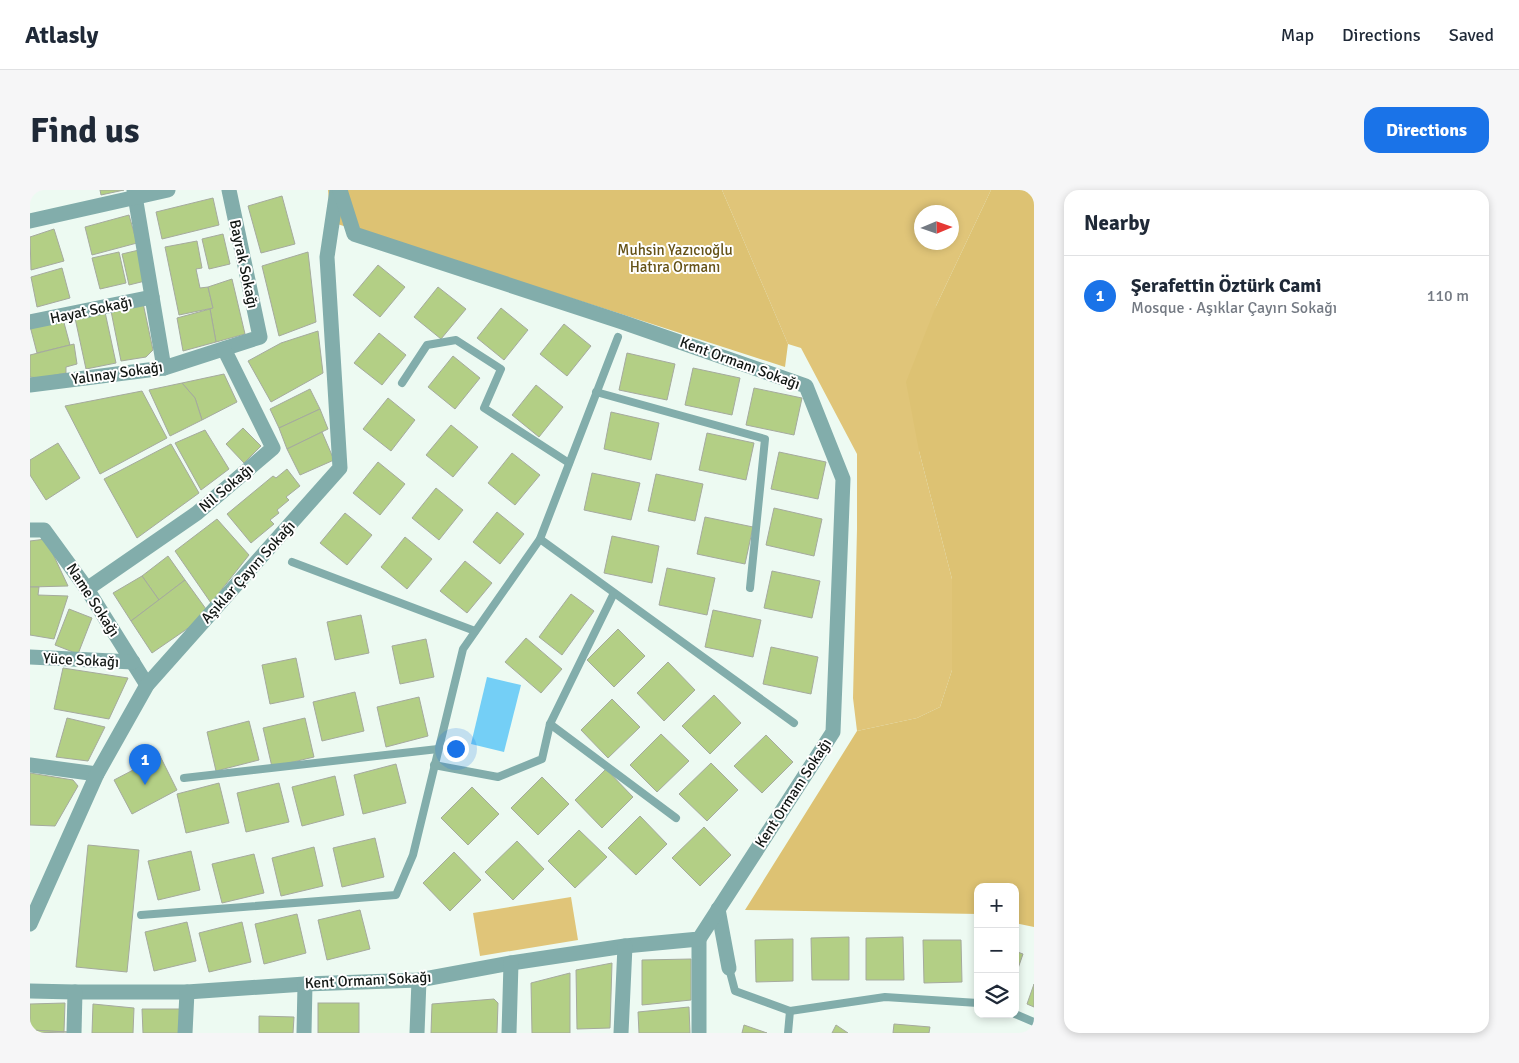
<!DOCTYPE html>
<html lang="en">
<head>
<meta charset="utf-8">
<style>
	:root { --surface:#fff; --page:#f6f6f7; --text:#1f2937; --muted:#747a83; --line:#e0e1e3; --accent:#1a73e8 }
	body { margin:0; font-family:Signika,sans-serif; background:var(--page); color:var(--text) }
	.controls { position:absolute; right:15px; bottom:15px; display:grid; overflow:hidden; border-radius:10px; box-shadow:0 2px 8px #0003 }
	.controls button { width:45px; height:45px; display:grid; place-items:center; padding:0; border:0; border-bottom:1px solid var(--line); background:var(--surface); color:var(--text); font:25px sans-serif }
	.compass { position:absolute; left:884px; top:15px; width:45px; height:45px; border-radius:50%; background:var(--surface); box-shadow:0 2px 8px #0003; rotate:88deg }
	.you { position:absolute; left:425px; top:558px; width:18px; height:18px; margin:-12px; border:4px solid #fff; border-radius:50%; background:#1a73e8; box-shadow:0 0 0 8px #1a73e833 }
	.badge { display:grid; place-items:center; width:32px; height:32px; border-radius:50%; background:var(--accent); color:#fff; font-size:16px; font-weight:700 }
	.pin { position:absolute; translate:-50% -41px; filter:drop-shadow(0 1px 2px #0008) }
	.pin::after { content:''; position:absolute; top:26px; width:18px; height:15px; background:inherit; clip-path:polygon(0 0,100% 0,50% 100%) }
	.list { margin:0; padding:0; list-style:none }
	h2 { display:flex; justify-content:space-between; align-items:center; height:65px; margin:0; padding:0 20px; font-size:21px }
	h2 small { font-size:16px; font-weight:400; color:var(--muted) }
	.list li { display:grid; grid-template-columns:32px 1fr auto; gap:15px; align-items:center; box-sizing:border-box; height:80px; padding:0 20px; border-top:1px solid var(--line) }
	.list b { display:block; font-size:19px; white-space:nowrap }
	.list p { margin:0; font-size:16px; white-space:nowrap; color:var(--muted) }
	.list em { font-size:16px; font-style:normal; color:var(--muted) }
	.icon { flex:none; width:28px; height:28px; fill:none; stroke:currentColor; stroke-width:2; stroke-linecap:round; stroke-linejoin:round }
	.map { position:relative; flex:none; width:1004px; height:843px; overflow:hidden; border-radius:15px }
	header { display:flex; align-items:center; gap:30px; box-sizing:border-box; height:70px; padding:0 25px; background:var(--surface); border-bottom:1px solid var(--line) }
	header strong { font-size:24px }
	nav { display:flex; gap:28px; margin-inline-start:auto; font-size:18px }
	.intro { display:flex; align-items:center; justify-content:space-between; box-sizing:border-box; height:120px; padding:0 30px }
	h1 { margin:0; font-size:35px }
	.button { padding:12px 22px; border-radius:15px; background:var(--accent); color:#fff; font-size:18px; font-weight:700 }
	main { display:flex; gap:30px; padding:0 30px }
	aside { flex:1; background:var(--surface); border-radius:15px; box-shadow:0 2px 8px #0003 }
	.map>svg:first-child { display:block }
	.green { fill:#e0c579; fill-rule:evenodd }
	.forest { fill:#ddc273 }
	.water { fill:#74cff6 }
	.building { fill:#b3cf85; stroke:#a5aa9e }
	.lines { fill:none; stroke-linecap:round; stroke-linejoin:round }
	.lane { stroke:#82adab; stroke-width:8 }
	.street { stroke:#82adab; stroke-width:15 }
	.labels { text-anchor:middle; stroke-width:4; stroke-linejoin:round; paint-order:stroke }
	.park-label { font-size:15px; fill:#655216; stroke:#fff }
	.street-label { font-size:15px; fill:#121714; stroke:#fff }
</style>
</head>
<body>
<header>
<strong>Atlasly</strong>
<nav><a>Map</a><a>Directions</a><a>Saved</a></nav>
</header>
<div class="intro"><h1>Find us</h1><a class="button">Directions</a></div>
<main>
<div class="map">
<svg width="1004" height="843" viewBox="0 0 1004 843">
	<rect width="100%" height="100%" fill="#edfaf2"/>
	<g class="green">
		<path d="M692,0H961L906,116L889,261L922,389V480L910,517L887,528L827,541L823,508L827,339V264L771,158L758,154ZM892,22H922V52H892Z"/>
		<path d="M541,707L548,750L450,766L443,723Z"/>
	</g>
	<g class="forest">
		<path d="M298,0H692L758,154L755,177L585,122L301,32Z"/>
		<path d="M961,0H1004V737L985,733V697H948V724L715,720L827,541L887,528L910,517L922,480V389L889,261L876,192L906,116Z"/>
	</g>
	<path class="water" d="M457,487L491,495L474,562L441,554Z"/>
	<g class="building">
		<path d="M70,0H94L71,5Z"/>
		<path d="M252,6L265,54L231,63L218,16Z"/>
		<path d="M183,8L189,35L132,49L126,22Z"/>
		<path d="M99,25L107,53L62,65L55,37Z"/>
		<path d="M24,39L34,71L1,80L0,47Z"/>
		<path d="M193,44L200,74L179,79L172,49Z"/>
		<path d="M167,51L172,78L166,79L170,98L178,97L183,118L149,125L135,57Z"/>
		<path d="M109,60L115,91L99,95L92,64Z"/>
		<path d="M89,62L96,93L70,99L62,68Z"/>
		<path d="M278,62L286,132L249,146L232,76Z"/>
		<path d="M348,75L375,97L350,127L323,105Z"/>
		<path d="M32,78L40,108L7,117L1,87Z"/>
		<path d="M202,89L215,144L186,152L180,119L183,118L178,97Z"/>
		<path d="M408,97L436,119L411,149L384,127Z"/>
		<path d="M113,113L123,160L116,167L91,171L81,121Z"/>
		<path d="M471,118L498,140L474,170L447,148Z"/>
		<path d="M180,119L186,152L153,161L147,128Z"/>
		<path d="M75,122L86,173L56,179L45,128Z"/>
		<path d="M33,129L40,155L7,163L0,136Z"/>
		<path d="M534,134L561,156L537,186L510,164Z"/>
		<path d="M288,141L293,183L241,212L218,171L251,153Z"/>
		<path d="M349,143L376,165L352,195L324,173Z"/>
		<path d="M44,154L47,174L36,177V183L10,188L0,187V165Z"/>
		<path d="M597,163L645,174L637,210L589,200Z"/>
		<path d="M423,166L450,188L425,219L398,197Z"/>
		<path d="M663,178L710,188L702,225L655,215Z"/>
		<path d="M194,184L207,212L172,230L165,208L152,193Z"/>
		<path d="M152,193L165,208L172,230L140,246L119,200Z"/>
		<path d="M506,195L533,217L509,247L482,225Z"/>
		<path d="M724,198L772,208L764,245L716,235Z"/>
		<path d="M280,199L290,219L249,238L240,219Z"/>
		<path d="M112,201L137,248L70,284L35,216Z"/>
		<path d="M358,208L385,230L361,261L333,239Z"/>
		<path d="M290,219L298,239L257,259L249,238Z"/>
		<path d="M581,222L629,233L621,270L574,259Z"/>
		<path d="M421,235L448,257L423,287L396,265Z"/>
		<path d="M213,238L231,256L214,273L196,254Z"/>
		<path d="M175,240L199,279L171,300L145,253Z"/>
		<path d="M292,242L304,270L270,285L257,259Z"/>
		<path d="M677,243L724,253L716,290L669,280Z"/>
		<path d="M28,253L50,288L16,310L0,285V270Z"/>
		<path d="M141,254L169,303L107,348L74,289Z"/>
		<path d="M749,262L796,272L788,309L741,299Z"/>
		<path d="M482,263L510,285L485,315L458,293Z"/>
		<path d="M348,272L375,294L350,325L323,303Z"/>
		<path d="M257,279L270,296L256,307L259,310L247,320L249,323L240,330L244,334L221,353L197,324L243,286L246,288Z"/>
		<path d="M562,283L610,293L601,330L554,320Z"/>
		<path d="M626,284L673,294L665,331L618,321Z"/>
		<path d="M406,298L433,320L409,350L382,328Z"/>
		<path d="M744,318L792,329L784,366L736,355Z"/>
		<path d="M467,322L494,344L470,374L443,352Z"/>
		<path d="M315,323L342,345L317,375L290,353Z"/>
		<path d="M675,327L723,337L715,374L667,364Z"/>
		<path d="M187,329L219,365L181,413L145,361Z"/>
		<path d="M582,346L629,356L622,393L574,383Z"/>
		<path d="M375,347L402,369L377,399L351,377Z"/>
		<path d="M16,349L38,396L0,397V351Z"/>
		<path d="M138,366L155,390L129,410L112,386Z"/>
		<path d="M435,371L462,393L437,423L410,401Z"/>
		<path d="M637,378L685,388L677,425L629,415Z"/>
		<path d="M742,381L790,391L782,428L734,418Z"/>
		<path d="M112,386L129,410L101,431L83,403Z"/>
		<path d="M155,390L176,419L167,432L122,463L101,431Z"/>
		<path d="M0,397H9L8,405L38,406L24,449L0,445Z"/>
		<path d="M541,404L564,421L532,465L509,447Z"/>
		<path d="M39,419L62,428L48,464L25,455Z"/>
		<path d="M683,420L731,430L723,467L675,457Z"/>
		<path d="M331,425L339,463L305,470L297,432Z"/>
		<path d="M588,439L615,466L584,497L557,470Z"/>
		<path d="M496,448L532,479L511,503L475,472Z"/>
		<path d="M396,449L404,487L370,494L362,456Z"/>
		<path d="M741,457L788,467L781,504L733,494Z"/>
		<path d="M266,468L274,507L240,514L232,475Z"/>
		<path d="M638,472L665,500L634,531L607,503Z"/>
		<path d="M33,478L98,488L79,529L24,519Z"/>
		<path d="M325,502L334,541L292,551L283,512Z"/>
		<path d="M684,505L711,533L680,564L652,536Z"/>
		<path d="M389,507L398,546L356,557L347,517Z"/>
		<path d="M582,509L610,537L578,568L551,540Z"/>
		<path d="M37,528L75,537L58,571L26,567Z"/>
		<path d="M275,528L284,567L242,577L233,538Z"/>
		<path d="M219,531L229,570L186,581L177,542Z"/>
		<path d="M631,544L659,571L627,602L600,575Z"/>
		<path d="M736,545L763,572L732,603L704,576Z"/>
		<path d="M130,566L147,600L102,624L84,590Z"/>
		<path d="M681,573L708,600L677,631L649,604Z"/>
		<path d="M366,574L376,613L333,624L324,585Z"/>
		<path d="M576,579L603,607L572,638L545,610Z"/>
		<path d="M0,583L43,590L48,596L25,636L0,635Z"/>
		<path d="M305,586L314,625L272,636L262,597Z"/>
		<path d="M512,587L539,614L508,645L481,618Z"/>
		<path d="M189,593L199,633L156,643L147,604Z"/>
		<path d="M249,593L259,632L216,642L207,603Z"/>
		<path d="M442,597L469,624L438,655L411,628Z"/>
		<path d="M610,626L637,654L606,685L578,658Z"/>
		<path d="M674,637L701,665L670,696L642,668Z"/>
		<path d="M549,640L577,667L545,698L518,671Z"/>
		<path d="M345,648L354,687L312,697L303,658Z"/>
		<path d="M487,651L514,679L483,710L455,682Z"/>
		<path d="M58,655L109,660L97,782L46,777Z"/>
		<path d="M284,657L293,696L251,706L242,668Z"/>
		<path d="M161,661L170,700L128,710L118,671Z"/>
		<path d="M424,662L451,690L420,721L393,693Z"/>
		<path d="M224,664L234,703L192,713L182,674Z"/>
		<path d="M330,720L340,759L297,770L288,730Z"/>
		<path d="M267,724L276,763L234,774L225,734Z"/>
		<path d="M157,732L166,771L124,781L115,742Z"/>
		<path d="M212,732L221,772L179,782L169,743Z"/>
		<path d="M819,747V790H782L781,748Z"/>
		<path d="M873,747L874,790H836V748Z"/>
		<path d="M763,749V791L726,792L725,750Z"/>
		<path d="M893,750H931L932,792L894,793Z"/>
		<path d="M985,761L993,764L985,787Z"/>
		<path d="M661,769V810L612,815V770Z"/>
		<path d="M582,773L580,838L547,839L546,780Z"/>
		<path d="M540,783V843H502L501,793Z"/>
		<path d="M1004,794V817L997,814Z"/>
		<path d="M464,809L468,813L467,843H401L402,814Z"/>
		<path d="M35,813L34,842L0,840V814Z"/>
		<rect x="288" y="813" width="41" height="30"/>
		<path d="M63,814L104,818L103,843H62Z"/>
		<path d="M659,817L660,843H609L608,822Z"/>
		<path d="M112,819H152L151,843H113Z"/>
		<path d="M229,826L264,827L263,843H229Z"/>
		<path d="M864,834L900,837L899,843H863Z"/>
		<path d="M714,835L737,843H712Z"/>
		<path d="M806,835L818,843H802Z"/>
		<path d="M2,840L38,842L2,843Z"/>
	</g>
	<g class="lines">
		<g class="lane">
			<path d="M372,193L397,155L426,150L471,179L454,218L539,273"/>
			<path d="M566,202L735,249L720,398"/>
			<path d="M510,349L764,533"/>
			<path d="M262,372L445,441"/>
			<path d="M520,534L646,628"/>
			<path d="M404,575L468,587L512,569L520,534L584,403"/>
			<path d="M154,588L408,559"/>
			<path d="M111,725L366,705L383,665L433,459L510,349L588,147"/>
			<path d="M699,778L705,801L760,821L855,807L948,813"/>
			<path d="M985,824L1004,832"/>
			<path d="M758,843L760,821"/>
		</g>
		<g class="street">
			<path d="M104,0L134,178"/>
			<path d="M0,31L138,0"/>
			<path d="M0,132L122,107"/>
			<path d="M0,195L134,178L230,147L199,0"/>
			<path d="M0,340H14L57,399L117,495"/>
			<path d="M57,399L167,323L243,258L194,159"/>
			<path d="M0,467L103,472"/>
			<path d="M0,575L67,584"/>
			<path d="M688,719L699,778"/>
			<path d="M0,734L67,584L117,495L310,278L297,67L307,0"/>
			<path d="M669,749V843"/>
			<path d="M0,801L45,802H157L275,794L389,790L481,773L595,756L669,749L803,542L813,289L776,196L592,132L324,44L310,0"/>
			<path d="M44,843L45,802"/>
			<path d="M155,843L157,802"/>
			<path d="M274,843L275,794"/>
			<path d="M387,843L389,790"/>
			<path d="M479,843L481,773"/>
			<path d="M591,843L595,756"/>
		</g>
	</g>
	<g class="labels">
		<g class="park-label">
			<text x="645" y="65">Muhsin Yazıcıoğlu<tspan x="645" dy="17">Hatıra Ormanı</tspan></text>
		</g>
		<g class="street-label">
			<text transform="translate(214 74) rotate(78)" y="5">Bayrak Sokağı</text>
			<text transform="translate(61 120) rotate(-12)" y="5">Hayat Sokağı</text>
			<text transform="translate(710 173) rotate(20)" y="5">Kent Ormanı Sokağı</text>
			<text transform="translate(87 183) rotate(-8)" y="5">Yalınay Sokağı</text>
			<text transform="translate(196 298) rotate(-40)" y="5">Nil Sokağı</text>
			<text transform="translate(218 382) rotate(-48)" y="5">Aşıklar Çayırı Sokağı</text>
			<text transform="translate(63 410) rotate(57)" y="5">Name Sokağı</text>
			<text transform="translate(51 470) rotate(3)" y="5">Yüce Sokağı</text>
			<text transform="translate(763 603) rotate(-57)" y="5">Kent Ormanı Sokağı</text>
			<text transform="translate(338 790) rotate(-3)" y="5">Kent Ormanı Sokağı</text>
		</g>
	</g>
</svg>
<div class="controls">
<button>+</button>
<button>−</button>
<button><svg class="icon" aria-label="layers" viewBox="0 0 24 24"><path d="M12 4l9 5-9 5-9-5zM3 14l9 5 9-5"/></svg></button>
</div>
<svg class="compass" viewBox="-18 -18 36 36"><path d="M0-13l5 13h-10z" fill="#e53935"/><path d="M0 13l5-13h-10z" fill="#747a83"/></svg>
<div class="you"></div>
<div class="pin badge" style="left:115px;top:595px">1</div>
</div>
<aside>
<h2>Nearby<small></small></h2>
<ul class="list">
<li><span class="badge">1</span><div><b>Şerafettin Öztürk Cami</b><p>Mosque · Aşıklar Çayırı Sokağı</p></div><em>110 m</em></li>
</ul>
</aside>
</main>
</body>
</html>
